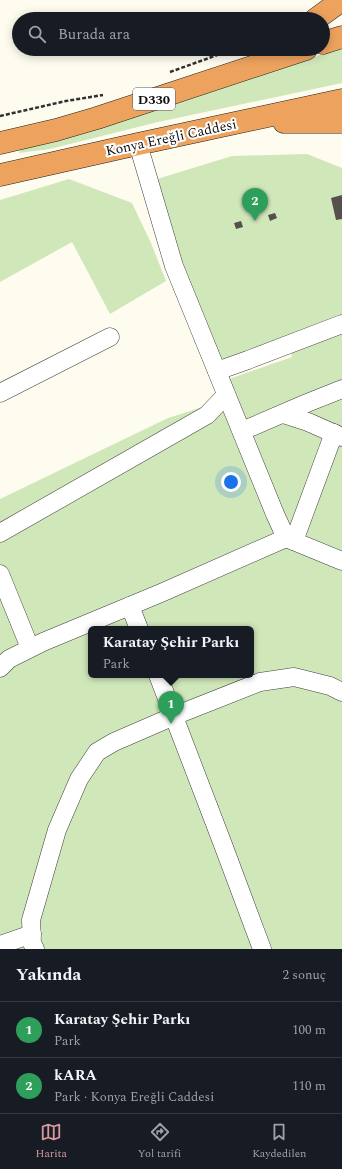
<!DOCTYPE html>
<html lang="tr">
<head>
<meta charset="utf-8">
<style>
	:root { --surface:#171b24; --page:#242831; --text:#f1f3f6; --muted:#9ea1a6; --line:#363941; --accent:#d7999c }
	body { margin:0; font-family:Spectral,serif; background:var(--page); color:var(--text) }
	.you { position:absolute; left:231px; top:482px; width:14px; height:14px; margin:-10px; border:3px solid #fff; border-radius:50%; background:#1a73e8; box-shadow:0 0 0 6px #1a73e833 }
	.badge { display:grid; place-items:center; width:26px; height:26px; border-radius:50%; background:var(--accent); color:#fff; font-size:13px; font-weight:700 }
	.pin { position:absolute; translate:-50% -33px; filter:drop-shadow(0 1px 2px #0008) }
	.pin::after { content:''; position:absolute; top:21px; width:14px; height:12px; background:inherit; clip-path:polygon(0 0,100% 0,50% 100%) }
	.popup { position:absolute; left:88px; top:626px; width:166px; height:52px; box-sizing:border-box; display:grid; place-content:center; border-radius:6px; background:var(--surface); filter:drop-shadow(0 1px 3px #0005); font-size:13px; white-space:nowrap; color:var(--muted) }
	.popup b { font-size:15px; color:var(--text) }
	.popup::after { content:''; position:absolute; left:50%; top:100%; margin-left:-8px; border:8px solid transparent; border-top-color:var(--surface) }
	.list { margin:0; padding:0; list-style:none }
	h2 { display:flex; justify-content:space-between; align-items:center; height:52px; margin:0; padding:0 16px; font-size:17px }
	h2 small { font-size:13px; font-weight:400; color:var(--muted) }
	.list li { display:grid; grid-template-columns:26px 1fr auto; gap:12px; align-items:center; box-sizing:border-box; height:56px; padding:0 16px; border-top:1px solid var(--line) }
	.list b { display:block; font-size:15px; white-space:nowrap }
	.list p { margin:0; font-size:13px; white-space:nowrap; color:var(--muted) }
	.list em { font-size:13px; font-style:normal; color:var(--muted) }
	.icon { flex:none; width:22px; height:22px; fill:none; stroke:currentColor; stroke-width:2; stroke-linecap:round; stroke-linejoin:round }
	.map { position:relative; flex:none; width:342px; height:949px; overflow:hidden }
	.search { position:absolute; background:var(--surface); box-shadow:0 2px 10px #0003; left:12px; right:12px; top:12px; height:44px; display:flex; align-items:center; gap:10px; box-sizing:border-box; padding:0 14px; border-radius:22px; color:var(--muted); font-size:15px }
	.sheet { height:164px; background:var(--surface) }
	nav { display:flex; justify-content:space-around; align-items:center; box-sizing:border-box; height:56px; border-top:1px solid var(--line); background:var(--surface); font-size:11px; color:var(--muted) }
	nav a { display:grid; justify-items:center; gap:2px }
	nav .on { color:var(--accent) }
	.map>svg:first-child { display:block }
	.green { fill:#d0e7ba; fill-rule:evenodd }
	.building { fill:#564f4b }
	.lines { fill:none; stroke-linecap:round; stroke-linejoin:round }
	.minor-casing { stroke:#414141; stroke-width:19 }
	.highway-casing { stroke:#1f1f1f; stroke-width:23 }
	.path { stroke:#303030; stroke-width:2.5; stroke-dasharray:4 2; stroke-linecap:butt }
	.minor { stroke:#fff; stroke-width:18 }
	.highway { stroke:#eda35e; stroke-width:22 }
	.labels { text-anchor:middle; stroke-width:4; stroke-linejoin:round; paint-order:stroke }
	.shield { fill:#fff; stroke:#565656; stroke-width:1 }
	.shield-label { font-size:13px; font-weight:bold; fill:#0e0e0e }
	.street-label { font-size:14px; fill:#0e0e0e; stroke:#fff }
</style>
</head>
<body>
<div class="map">
<svg width="342" height="949" viewBox="0 0 342 949">
	<rect width="100%" height="100%" fill="#fefcef"/>
	<g class="green">
		<path d="M342,48V83L158,122L50,149L19,153L21,148L142,113Z"/>
		<path d="M307,154L342,168V949H0V499L168,418L215,403L229,379L292,357L288,336L221,362L180,262L157,179L232,156ZM91,629H251V675H91Z"/>
		<path d="M69,179L132,203L151,243L166,281L110,314L72,242L0,282V200Z"/>
	</g>
	<g class="building">
		<path d="M342,195V219L336,220L331,198Z"/>
		<path d="M275,213L277,218L270,221L268,215Z"/>
		<path d="M241,221L243,227L236,229L234,223Z"/>
	</g>
	<g class="lines">
		<g class="minor-casing">
			<g id="minor">
				<path d="M217,371L248,360L342,324"/>
				<path d="M0,393L110,337"/>
				<path d="M283,414L308,422L342,437"/>
				<path d="M242,431L307,403L342,389"/>
				<path d="M0,533L207,415L226,395"/>
				<path d="M286,538L342,561"/>
				<path d="M294,541L334,433"/>
				<path d="M0,574L30,648"/>
				<path d="M130,606L139,629"/>
				<path d="M0,668L9,659L43,642L161,593L286,538L275,514L174,266L138,144"/>
				<path d="M158,675L222,842L262,949"/>
				<path d="M0,945L32,934"/>
				<path d="M35,949L32,943L31,920L57,830L79,779L97,752L114,742L174,716L260,682L294,677L330,686L342,692"/>
			</g>
		</g>
		<g class="highway-casing">
			<g id="highway">
				<path d="M316,19L342,0"/>
				<path d="M323,43L342,37"/>
				<path d="M284,122H342"/>
				<path d="M0,143L56,130L97,118L306,49"/>
				<path d="M0,175L138,144L342,100"/>
			</g>
		</g>
		<g class="path">
			<path d="M170,72L234,49"/>
			<path d="M0,116L66,101L103,95"/>
		</g>
		<use href="#minor" class="minor"/>
		<use href="#highway" class="highway"/>
	</g>
	<g class="labels">
		<rect class="shield" x="133" y="88" width="42" height="22" rx="3"/>
		<g class="shield-label">
			<text x="154" y="104">D330</text>
		</g>
		<g class="street-label">
			<text transform="translate(171 137) rotate(-12)" y="5">Konya Ereğli Caddesi</text>
		</g>
	</g>
</svg>
<div class="you"></div>
<div class="pin badge" style="left:171px;top:724px;background:#2e9e5b">1</div>
<div class="popup"><b>Karatay Şehir Parkı</b>Park</div>
<div class="pin badge" style="left:255px;top:221px;background:#2e9e5b">2</div>
<div class="search"><svg class="icon" aria-label="search" viewBox="0 0 24 24"><circle cx="10" cy="10" r="6"/><path d="M15 15l6 6"/></svg>Burada ara</div>
</div>
<section class="sheet">
<h2>Yakında<small>2 sonuç</small></h2>
<ul class="list">
<li><span class="badge" style="background:#2e9e5b">1</span><div><b>Karatay Şehir Parkı</b><p>Park</p></div><em>100 m</em></li>
<li><span class="badge" style="background:#2e9e5b">2</span><div><b>kARA</b><p>Park · Konya Ereğli Caddesi</p></div><em>110 m</em></li>
</ul>
</section>
<nav>
<a class="on"><svg class="icon" aria-label="map" viewBox="0 0 24 24"><path d="M3 6l6-2 6 2 6-2v14l-6 2-6-2-6 2zM9 4v14M15 6v14"/></svg>Harita</a>
<a><svg class="icon" aria-label="directions" viewBox="0 0 24 24"><path d="M12 3l9 9-9 9-9-9zM9 14v-3h6M13 9l2 2-2 2"/></svg>Yol tarifi</a>
<a><svg class="icon" aria-label="saved" viewBox="0 0 24 24"><path d="M7 4h10v16l-5-4-5 4z"/></svg>Kaydedilen</a>
</nav>
</body>
</html>
